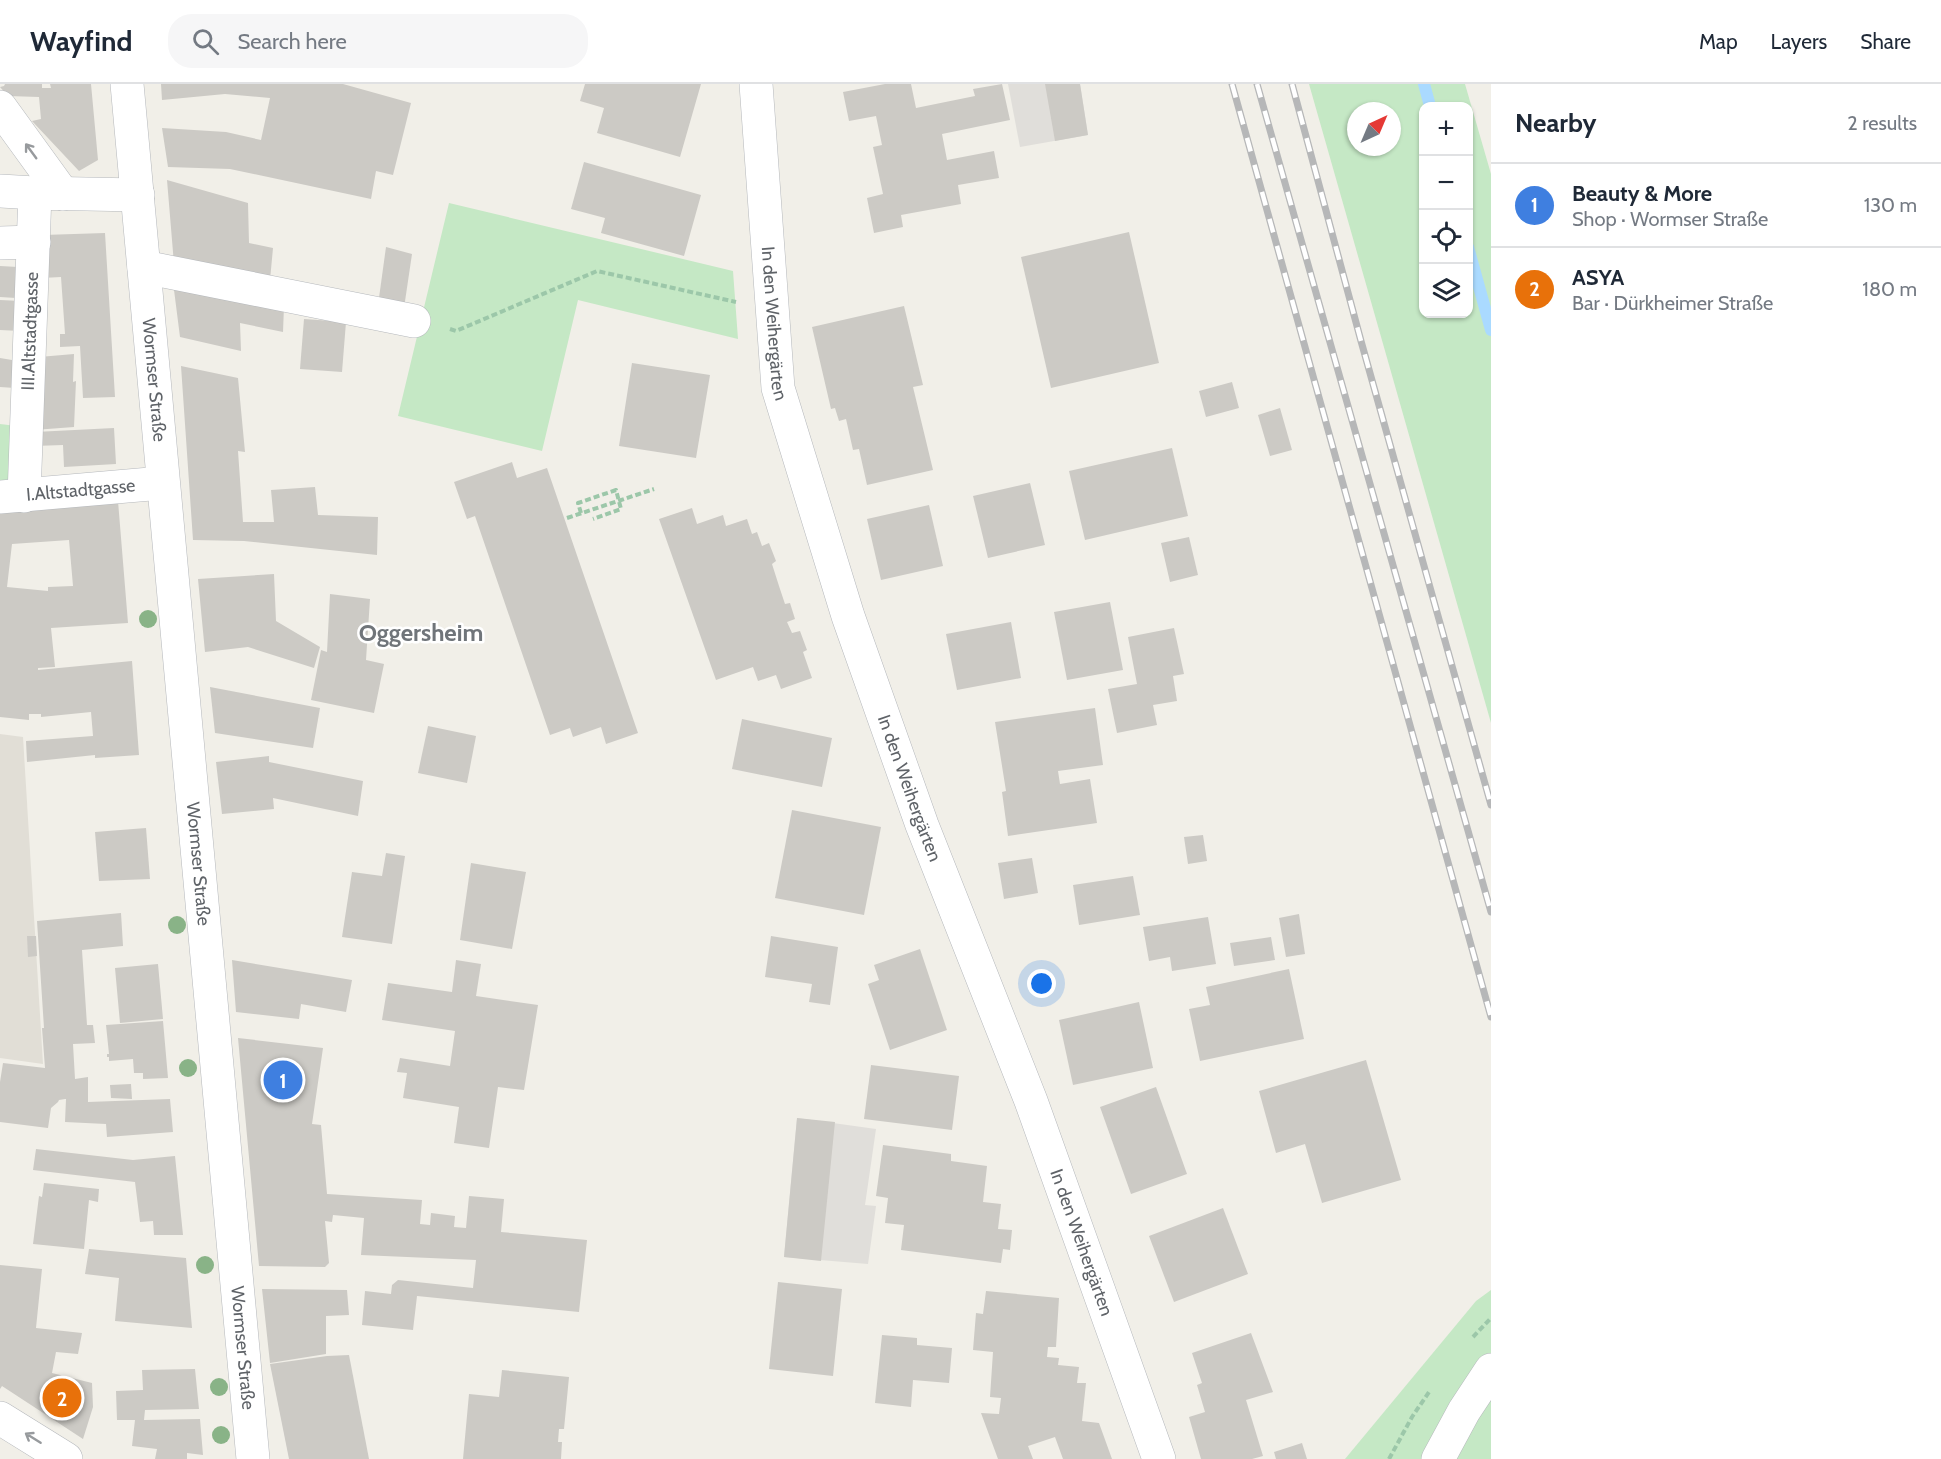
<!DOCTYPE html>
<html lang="en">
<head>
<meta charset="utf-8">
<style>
	:root { --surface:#fff; --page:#f6f6f7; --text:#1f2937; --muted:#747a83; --line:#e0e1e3; --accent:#ea4335 }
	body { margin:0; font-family:Cabin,sans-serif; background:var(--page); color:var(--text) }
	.controls { position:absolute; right:18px; top:18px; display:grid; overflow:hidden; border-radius:12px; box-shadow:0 2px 4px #0004 }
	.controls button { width:54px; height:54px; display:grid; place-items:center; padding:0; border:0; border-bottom:2px solid var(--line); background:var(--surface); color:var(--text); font:30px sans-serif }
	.compass { position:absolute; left:1347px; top:18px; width:54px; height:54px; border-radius:50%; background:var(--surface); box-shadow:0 2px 4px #0004; rotate:44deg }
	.you { position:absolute; left:1042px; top:900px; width:21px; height:21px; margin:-15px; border:4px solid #fff; border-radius:50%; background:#1a73e8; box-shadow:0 0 0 9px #1a73e833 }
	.badge { display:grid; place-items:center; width:39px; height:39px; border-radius:50%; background:var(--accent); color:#fff; font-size:20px; font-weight:700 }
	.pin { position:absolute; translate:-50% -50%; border:3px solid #fff; box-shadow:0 2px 6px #0006 }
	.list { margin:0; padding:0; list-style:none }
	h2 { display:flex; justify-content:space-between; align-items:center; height:78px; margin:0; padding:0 24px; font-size:26px }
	h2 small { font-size:20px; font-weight:400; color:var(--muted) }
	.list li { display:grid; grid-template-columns:39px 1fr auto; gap:18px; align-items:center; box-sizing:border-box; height:84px; padding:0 24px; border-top:2px solid var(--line) }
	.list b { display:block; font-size:22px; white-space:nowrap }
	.list p { margin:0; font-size:20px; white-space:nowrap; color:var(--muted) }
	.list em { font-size:20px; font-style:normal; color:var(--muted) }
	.icon { flex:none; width:33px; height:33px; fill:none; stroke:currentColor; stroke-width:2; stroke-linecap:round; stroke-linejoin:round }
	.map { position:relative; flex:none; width:1491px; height:1375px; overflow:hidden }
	header { display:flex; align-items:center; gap:36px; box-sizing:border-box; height:84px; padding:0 30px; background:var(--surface); border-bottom:2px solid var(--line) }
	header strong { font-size:28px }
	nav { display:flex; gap:33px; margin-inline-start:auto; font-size:21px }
	.search { width:420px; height:54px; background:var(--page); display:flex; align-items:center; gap:15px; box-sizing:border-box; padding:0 21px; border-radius:24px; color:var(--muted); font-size:22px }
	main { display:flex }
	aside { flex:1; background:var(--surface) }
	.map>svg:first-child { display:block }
	.industrial { fill:#e0deda }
	.education { fill:#e1ded6 }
	.green { fill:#c5e8c5; fill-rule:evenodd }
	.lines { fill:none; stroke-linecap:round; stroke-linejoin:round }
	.stream { stroke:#aadaff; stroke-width:12 }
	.building { fill:#cccac5; fill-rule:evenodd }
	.minor-casing { stroke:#b5b8bc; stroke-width:34 }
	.path { stroke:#9cc7a9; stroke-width:4; stroke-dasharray:6 3; stroke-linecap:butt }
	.minor { stroke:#fff; stroke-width:33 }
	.rail-casing { stroke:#b6b7b8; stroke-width:7 }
	.rail { stroke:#fff; stroke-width:4.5; stroke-dasharray:14; stroke-linecap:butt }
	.tree { fill:#89b387 }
	.oneway { stroke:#979a9d }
	.labels { text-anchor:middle; stroke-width:5; stroke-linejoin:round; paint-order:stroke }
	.street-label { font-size:18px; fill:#5f6368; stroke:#fff }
	.district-label { font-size:24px; font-weight:bold; fill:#70757a; stroke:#fff }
</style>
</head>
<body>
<header>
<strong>Wayfind</strong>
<div class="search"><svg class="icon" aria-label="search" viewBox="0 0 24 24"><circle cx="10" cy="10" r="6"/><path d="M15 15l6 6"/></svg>Search here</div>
<nav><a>Map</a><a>Layers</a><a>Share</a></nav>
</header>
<main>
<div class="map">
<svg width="1491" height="1375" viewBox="0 0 1491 1375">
	<rect width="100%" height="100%" fill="#f1efe8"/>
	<g class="industrial">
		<path d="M1008,0H1080L1088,51L1020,63Z"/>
		<path d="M797,1034L876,1045L865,1121L876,1122L868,1180L784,1173Z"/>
	</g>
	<path class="education" d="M0,650L23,653L43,980L0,974Z"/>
	<g class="green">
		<path d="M1309,0H1465L1491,90V639ZM1468,22V230H1424V22ZM1356,27H1392V63H1356Z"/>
		<path d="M449,119L733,187L738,255L578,216L542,367L398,332Z"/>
		<path d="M0,340L25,343L24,412L0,413Z"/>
		<path d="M1491,1206V1375H1345L1476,1217Z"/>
	</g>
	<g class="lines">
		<g class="stream">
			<path d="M1424,0L1430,22"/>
			<path d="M1468,163L1491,246"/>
		</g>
	</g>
	<g class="building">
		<path d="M5,0H42V4H51L50,0H91L98,76L79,87L32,37L41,35L39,13L8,12L0,3L4,2Z"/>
		<path d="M161,0H343L411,19L393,91L376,87L371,115L230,85L168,83L162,44L226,48L261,56L270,14L225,10L162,16Z"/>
		<path d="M585,0H701L680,73L597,49L604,24L580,17Z"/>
		<path d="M885,0H911L916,24L975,12L973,5L1002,0L1010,36L942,50L947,76L994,67L999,94L958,101L961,120L901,131L903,143L874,149L867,114L883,110L873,63L882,61L876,32L849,37L843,8Z"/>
		<path d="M1045,0H1080L1088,51L1055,57Z"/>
		<path d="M584,78L701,111L684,172L601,149L605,134L571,125Z"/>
		<path d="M167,96L248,119L249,159L273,164L270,196L174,180Z"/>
		<path d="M1129,148L1159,279L1051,304L1021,173Z"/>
		<path d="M105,149L115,313L83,314L80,262L60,263V250H65L61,193L42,194L43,151Z"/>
		<path d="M386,163L412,170L404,224L378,221Z"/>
		<path d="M0,182L18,183L16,214L0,213Z"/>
		<path d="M173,198L284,222L283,248L240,239L241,267L180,253Z"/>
		<path d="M0,216L21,217L20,247L0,246Z"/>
		<path d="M904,222L923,301L913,303L933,386L867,401L859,365L853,366L846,335L839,337L835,324L831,325L812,243Z"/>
		<path d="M304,235L346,238L342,288L300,285Z"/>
		<path d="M74,270L73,298L76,297L74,343L34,346L39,273Z"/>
		<path d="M0,274L18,277L15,304L0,303Z"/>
		<path d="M632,279L710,291L696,374L619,362Z"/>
		<path d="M181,282L238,294L245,368L238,367L243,438H274L271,406L315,403L318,431L378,433L377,471L244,457L193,456Z"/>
		<path d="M1232,298L1239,324L1206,333L1199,307Z"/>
		<path d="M1280,324L1292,366L1270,372L1258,331Z"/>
		<path d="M114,344L116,380L64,383L63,361L34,362L35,348Z"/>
		<path d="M1172,364L1188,432L1085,456L1069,387Z"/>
		<path d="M512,378L517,394L547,384L638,649L606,660L601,643L573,653L570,644L550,651L475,432L467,435L454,398Z"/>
		<path d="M1030,399L1045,461L988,474L973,412Z"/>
		<path d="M118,417L128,539L51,544L55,583L38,584V586L132,577L139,671L95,674V671L27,678L26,657L93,652L91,628L41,633V630H29V636L0,633V425ZM69,456L73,502L48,503V507L7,503L12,460Z"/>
		<path d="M929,421L943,482L881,496L867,435Z"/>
		<path d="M692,424L697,440L723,431L726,442L747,435L752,450L757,448L762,462L769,459L776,477L772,480L779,502L785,520L790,519L795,535L787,538L792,549L800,547L807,566L803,568L812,594L781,605L776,591L758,597L753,583L716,596L659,435Z"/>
		<path d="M1189,453L1198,491L1170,498L1161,459Z"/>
		<path d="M274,490L276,537L320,563L314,584L248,563L205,568L198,495Z"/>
		<path d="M330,510L370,515L366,576L384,580L374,629L311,616L321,566L327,568Z"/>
		<path d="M1110,518L1123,586L1067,596L1054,528Z"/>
		<path d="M1011,538L1021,594L957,606L946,550Z"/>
		<path d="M1174,544L1184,590L1173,592L1177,617L1153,621L1157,641L1117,649L1108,605L1137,600L1128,553Z"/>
		<path d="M210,603L320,624L313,664L215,649Z"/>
		<path d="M1095,624L1103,681L1058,687L1060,700L1090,695L1097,739L1008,752L1002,708L1006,707L995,638Z"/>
		<path d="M742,635L832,654L822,703L732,685Z"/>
		<path d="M428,642L476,652L467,699L418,689Z"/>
		<path d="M269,672V678L363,697L358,732L273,714L274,725L222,730L216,678Z"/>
		<path d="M792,726L881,743L864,831L775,814Z"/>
		<path d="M146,744L150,795L99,797L95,748Z"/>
		<path d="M1203,751L1207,777L1188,780L1184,753Z"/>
		<path d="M386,769L405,772L392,860L342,853L352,788L382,792Z"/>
		<path d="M1032,774L1038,809L1004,815L998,779Z"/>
		<path d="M471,779L526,788L512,865L460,856Z"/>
		<path d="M1133,792L1140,831L1079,841L1073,801Z"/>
		<path d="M121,829L123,862L82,866L87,941H93L95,959L73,960L75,995L88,993V1018L170,1015L173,1048L107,1053L106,1040L65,1038L66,1015H65L59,1016L58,1018L51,1024L48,1044L0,1038V998L3,979L45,984L42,944H44L37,837Z"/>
		<path d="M1299,830L1305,870L1286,873L1279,834Z"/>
		<path d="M1208,833L1216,880L1172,887L1170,873L1149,877L1143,843Z"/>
		<path d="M27,852H36L37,872L28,873Z"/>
		<path d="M771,852L838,863L830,921L809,918L812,900L765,893Z"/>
		<path d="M1271,853L1275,876L1234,882L1230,859Z"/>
		<path d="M920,865L947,946L890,966L868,900L879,896L874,881Z"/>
		<path d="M232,876L352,896L346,928L301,920L299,935L236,928Z"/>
		<path d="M456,876L481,880L476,912L538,921L524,1006L498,1003L489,1064L454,1059L459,1023L403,1014L407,989L397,988L400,974L450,982L455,947L382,936L388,899L452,908Z"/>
		<path d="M158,880L163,935L120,939L115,884Z"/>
		<path d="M1289,885L1304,955L1200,977L1189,925L1210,921L1206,903Z"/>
		<path d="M1139,918L1153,984L1073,1001L1059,936Z"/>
		<path d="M163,937L168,994L143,995V989H134L133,975L109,977V973H107V970H109L106,941Z"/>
		<path d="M238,954L323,964L312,1040L321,1041L327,1110L422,1116L420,1140L430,1141L431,1129L455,1132L454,1143L466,1144L469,1112L504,1115L501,1148L587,1156L579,1228L417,1212L413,1246L362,1241L365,1207L391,1210L392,1201L398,1196L473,1204L476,1176L361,1171L364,1134L333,1131L332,1138L325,1137L329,1179L325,1183L259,1182Z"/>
		<path d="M1366,976L1401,1096L1322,1119L1305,1060L1276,1069L1259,1007Z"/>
		<path d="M871,981L959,992L952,1046L864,1035Z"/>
		<path d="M131,1000L132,1015L111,1014L110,1001Z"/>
		<path d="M1156,1003L1187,1090L1131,1110L1100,1023Z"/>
		<path d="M797,1034L835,1038L821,1177L784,1173Z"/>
		<path d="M883,1061L951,1070V1077L987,1082L983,1118L1001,1120L998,1145L1012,1146L1010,1166L1003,1165L1001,1179L901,1166L904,1141L885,1139L888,1114L876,1112Z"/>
		<path d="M36,1065L133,1076L175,1072L183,1151H154L153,1137L140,1138L135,1098L33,1086Z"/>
		<path d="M44,1099L99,1105L98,1118L89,1116L84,1165L33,1160L39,1112L42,1113Z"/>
		<path d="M1223,1124L1248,1190L1174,1218L1149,1152Z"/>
		<path d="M89,1165L186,1174L192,1244L115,1237L119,1194L85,1190Z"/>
		<path d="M0,1181L42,1185L36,1244L82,1249L78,1270L56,1268L52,1289L92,1299L93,1323L83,1355L2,1302L0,1305Z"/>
		<path d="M778,1198L842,1205L833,1292L769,1285Z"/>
		<path d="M262,1205L347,1206L349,1231L326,1232V1270L270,1279Z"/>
		<path d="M986,1207L1059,1214L1056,1263H1048L1047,1273L1059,1274L1058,1281L1079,1283L1077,1299H1086L1082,1337L1099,1339L1112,1375H1063L1055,1353L1028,1362L1033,1375H998L981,1329L999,1330L1001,1314L990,1313L993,1268L973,1266L976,1229L983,1230Z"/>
		<path d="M1251,1249L1273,1308L1246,1316L1263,1372L1252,1375H1201L1189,1333L1205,1328L1197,1301L1202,1299L1192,1269Z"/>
		<path d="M882,1251L917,1254V1261L952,1264L949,1299L913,1296L911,1323L875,1319Z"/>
		<path d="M349,1271L369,1375H289L270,1280L327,1272Z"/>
		<path d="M195,1285L199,1325L145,1326L144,1336L200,1335L203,1371L187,1369V1375H155L157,1365L132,1362L135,1336H117L116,1307L143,1306L142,1286Z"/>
		<path d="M502,1286L569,1293L564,1345H559L558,1358H562L561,1375H463L469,1310L499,1313Z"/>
		<path d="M1302,1359L1307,1375H1276L1274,1368Z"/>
	</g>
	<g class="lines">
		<g class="minor-casing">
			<g id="minor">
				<path id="s1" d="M127,0L253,1375"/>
				<path id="s2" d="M756,0L778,304L848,532L922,741L1031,1017L1159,1375"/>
				<path d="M0,23L63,110"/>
				<path d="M0,107L35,109"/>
				<path d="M0,159L34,158"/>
				<path d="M144,183L414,237"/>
				<path id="s3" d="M24,412L35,109L138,111"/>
				<path id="s4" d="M0,413L162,399"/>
				<path d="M0,1334L66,1375"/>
				<path d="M1438,1375L1464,1327L1491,1286"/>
			</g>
		</g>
		<g class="path">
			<path d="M450,245L456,247L597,187L736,218"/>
			<path d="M581,429L578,419L616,406L621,425L593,435"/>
			<path d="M567,434L654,405"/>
			<path d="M1473,1253L1491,1234"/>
			<path d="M1389,1375L1412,1333L1429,1308"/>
		</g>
		<use href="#minor" class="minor"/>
		<g class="rail-casing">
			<g id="rail">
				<path d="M1232,0L1491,933"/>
				<path d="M1257,0L1491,828"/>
				<path d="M1292,0L1361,257L1491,721"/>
			</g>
		</g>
		<use href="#rail" class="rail"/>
	</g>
	<g class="tree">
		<circle cx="148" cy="535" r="9"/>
		<circle cx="177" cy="841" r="9"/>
		<circle cx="188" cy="984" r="9"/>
		<circle cx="205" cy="1181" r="9"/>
		<circle cx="219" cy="1303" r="9"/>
		<circle cx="221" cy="1351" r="9"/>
	</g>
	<defs><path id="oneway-shaft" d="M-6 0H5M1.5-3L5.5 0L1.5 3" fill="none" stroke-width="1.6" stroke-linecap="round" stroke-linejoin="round" transform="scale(1.5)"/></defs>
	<g class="oneway">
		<use href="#oneway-shaft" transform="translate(31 67) rotate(-126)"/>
		<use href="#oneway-shaft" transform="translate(33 1354) rotate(-148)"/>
	</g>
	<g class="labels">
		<g class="street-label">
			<text dy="6" stroke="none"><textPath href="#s2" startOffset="240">In den Weihergärten</textPath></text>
			<text dy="6" stroke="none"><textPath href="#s3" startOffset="165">III.Altstadtgasse</textPath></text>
			<text dy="6" stroke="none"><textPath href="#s1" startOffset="297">Wormser Straße</textPath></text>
			<text dy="6" stroke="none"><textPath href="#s4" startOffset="81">I.Altstadtgasse</textPath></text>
			<text dy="6" stroke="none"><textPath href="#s2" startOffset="726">In den Weihergärten</textPath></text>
			<text dy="6" stroke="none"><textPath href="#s1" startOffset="783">Wormser Straße</textPath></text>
			<text dy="6" stroke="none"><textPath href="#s2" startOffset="1212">In den Weihergärten</textPath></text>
			<text dy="6" stroke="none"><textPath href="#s1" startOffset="1269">Wormser Straße</textPath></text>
		</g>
		<g class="district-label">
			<text x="421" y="557">Oggersheim</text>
		</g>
	</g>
</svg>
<div class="controls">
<button>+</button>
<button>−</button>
<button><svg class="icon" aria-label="locate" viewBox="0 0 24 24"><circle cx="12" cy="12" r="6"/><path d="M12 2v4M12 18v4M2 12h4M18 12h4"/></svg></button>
<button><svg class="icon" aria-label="layers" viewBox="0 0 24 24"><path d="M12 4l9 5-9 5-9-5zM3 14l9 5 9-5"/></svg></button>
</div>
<svg class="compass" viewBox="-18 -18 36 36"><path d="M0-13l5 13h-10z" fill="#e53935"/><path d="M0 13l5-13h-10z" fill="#747a83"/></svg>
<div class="you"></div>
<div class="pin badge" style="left:283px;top:996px;background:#3f7fe0">1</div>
<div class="pin badge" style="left:62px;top:1314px;background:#e8710a">2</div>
</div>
<aside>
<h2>Nearby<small>2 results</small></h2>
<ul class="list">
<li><span class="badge" style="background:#3f7fe0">1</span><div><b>Beauty &amp; More</b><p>Shop · Wormser Straße</p></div><em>130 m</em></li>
<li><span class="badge" style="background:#e8710a">2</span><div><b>ASYA</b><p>Bar · Dürkheimer Straße</p></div><em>180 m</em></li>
</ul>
</aside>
</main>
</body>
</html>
